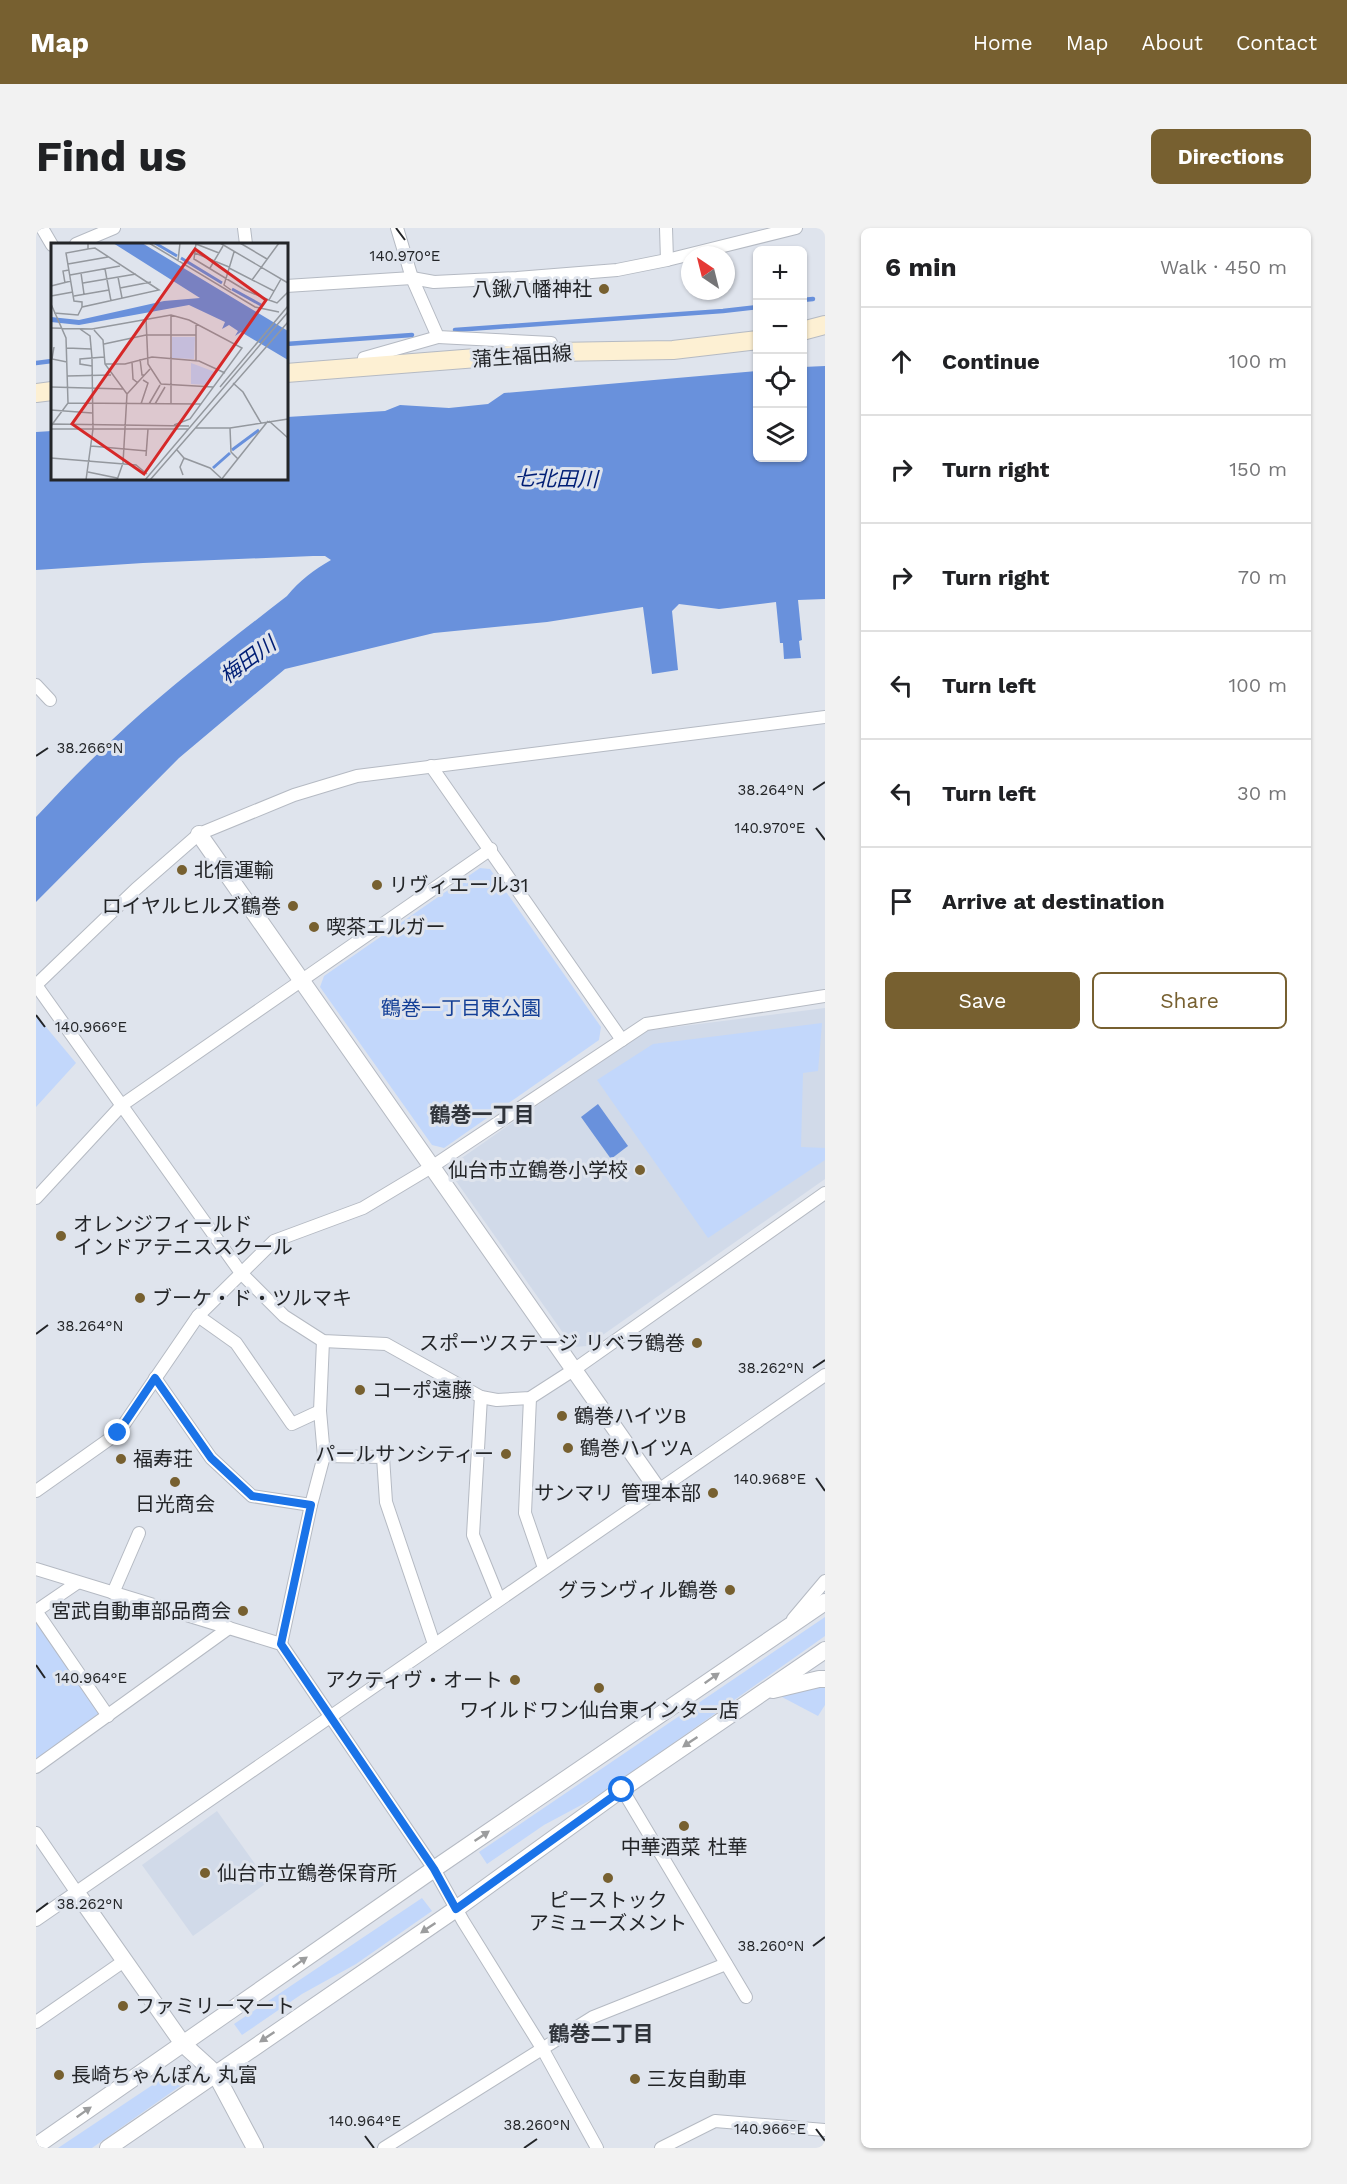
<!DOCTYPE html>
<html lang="en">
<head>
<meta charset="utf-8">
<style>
	:root { --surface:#fff; --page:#f2f2f2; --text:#202124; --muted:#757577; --line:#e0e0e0; --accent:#776030 }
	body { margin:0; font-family:"Work Sans","Noto Sans JP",sans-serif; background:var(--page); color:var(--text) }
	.controls { position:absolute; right:18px; top:18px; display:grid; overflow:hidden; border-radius:9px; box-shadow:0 2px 4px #0004 }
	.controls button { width:54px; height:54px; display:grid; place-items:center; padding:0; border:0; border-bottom:2px solid var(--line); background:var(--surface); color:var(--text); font:30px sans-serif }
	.compass { position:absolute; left:645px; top:18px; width:54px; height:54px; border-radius:50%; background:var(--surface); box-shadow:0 2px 4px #0004; rotate:325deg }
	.stop { position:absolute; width:18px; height:18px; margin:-14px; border:4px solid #1a73e8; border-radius:50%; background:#fff }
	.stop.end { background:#1a73e8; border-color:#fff; box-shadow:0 2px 6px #0008 }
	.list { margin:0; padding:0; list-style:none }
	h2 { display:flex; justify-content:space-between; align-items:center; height:78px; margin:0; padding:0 24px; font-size:26px }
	h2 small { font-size:20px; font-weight:400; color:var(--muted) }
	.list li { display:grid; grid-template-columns:39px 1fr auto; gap:18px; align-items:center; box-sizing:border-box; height:108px; padding:0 24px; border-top:2px solid var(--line) }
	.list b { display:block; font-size:22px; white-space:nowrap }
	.list em { font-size:20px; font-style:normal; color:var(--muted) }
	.actions { display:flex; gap:12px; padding:18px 24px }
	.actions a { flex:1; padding:14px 0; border:2px solid var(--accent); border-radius:9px; text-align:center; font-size:21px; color:var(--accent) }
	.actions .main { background:var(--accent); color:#fff }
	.icon { flex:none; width:33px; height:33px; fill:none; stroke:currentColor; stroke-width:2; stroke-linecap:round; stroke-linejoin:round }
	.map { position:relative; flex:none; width:789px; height:1920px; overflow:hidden; border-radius:9px }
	header { display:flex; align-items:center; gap:36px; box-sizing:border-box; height:84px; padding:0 30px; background:var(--accent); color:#fff }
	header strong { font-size:28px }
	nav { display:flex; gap:33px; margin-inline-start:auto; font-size:21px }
	.intro { display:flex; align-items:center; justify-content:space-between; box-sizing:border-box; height:144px; padding:0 36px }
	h1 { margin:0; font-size:42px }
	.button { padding:15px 27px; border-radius:9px; background:var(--accent); color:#fff; font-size:21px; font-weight:700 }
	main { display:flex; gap:36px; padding:0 36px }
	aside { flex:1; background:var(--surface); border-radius:9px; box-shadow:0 2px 4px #0004 }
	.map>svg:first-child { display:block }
	.built { fill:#d1dae9 }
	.green { fill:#c2d7fb }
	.water { fill:#6991dc }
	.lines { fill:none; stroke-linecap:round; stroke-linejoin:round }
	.stream { stroke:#6991dc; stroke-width:4.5 }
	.minor-casing { stroke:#b5bac3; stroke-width:14 }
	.tertiary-casing { stroke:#b5bac3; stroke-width:18 }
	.secondary-casing { stroke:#b5bac3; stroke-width:20 }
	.minor { stroke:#fff; stroke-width:12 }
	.tertiary { stroke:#fff; stroke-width:16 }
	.secondary { stroke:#fdf0d3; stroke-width:18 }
	.oneway { fill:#9c9d9e }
	.route { stroke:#1a73e8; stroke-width:8 }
	.ticks { fill:none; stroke:#232528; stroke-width:2 }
	.poi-dot { fill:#776030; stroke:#dfe4ed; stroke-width:2 }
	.labels { text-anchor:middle; stroke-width:6; stroke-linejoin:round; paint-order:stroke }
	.poi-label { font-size:20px; fill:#232528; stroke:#dfe4ed; text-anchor:start }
	.street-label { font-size:20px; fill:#232528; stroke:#dfe4ed }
	.park-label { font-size:20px; fill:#154097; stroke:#dfe4ed }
	.water-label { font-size:21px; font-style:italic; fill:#001e75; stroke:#dfe4ed }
	.neighbourhood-label { font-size:21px; font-weight:bold; fill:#30343b; stroke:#dfe4ed }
	.inset-river { fill:none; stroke:#6991dc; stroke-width:3 }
	.inset-road { fill:none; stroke:#94989e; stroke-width:1.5 }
	.view { fill:#d62828; fill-opacity:0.15; stroke:#d62828; stroke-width:3 }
	.inset-edge { fill:none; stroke:#232528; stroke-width:3 }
	.ticks-label { font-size:15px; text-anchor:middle; fill:#232528; stroke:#dfe4ed; stroke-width:6; stroke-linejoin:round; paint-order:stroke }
</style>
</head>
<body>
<header>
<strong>Map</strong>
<nav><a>Home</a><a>Map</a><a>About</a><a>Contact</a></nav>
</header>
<div class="intro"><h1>Find us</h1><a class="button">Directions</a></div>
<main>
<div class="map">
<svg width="789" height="1920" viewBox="0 0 789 1920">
	<rect width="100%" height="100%" fill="#dfe4ed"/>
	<g class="built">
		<path d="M789,780V951L551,1118L537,1119L420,953V934L608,803Z"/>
		<path d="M181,1583L232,1654L157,1708L106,1637Z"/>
	</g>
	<g class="green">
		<path d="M444,640L454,641L565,799L563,812L408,920L396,917L284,759L288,748Z"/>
		<path d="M0,787L40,835L0,879Z"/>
		<path d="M786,795L782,843L767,845L765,919L789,920V932L672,1010L561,852L617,816Z"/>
		<path d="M0,1383L72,1488L0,1539Z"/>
		<path d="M789,1389V1408L564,1567L508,1597L451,1636L443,1624Z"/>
		<path d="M789,1457V1477L782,1488L744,1468Z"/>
		<path d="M386,1670L396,1683L320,1736L266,1766L206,1807L198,1796Z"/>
		<path d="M139,1842L147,1856L56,1920H22Z"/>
	</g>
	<g class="water">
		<path d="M789,138V371L762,372L766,412L763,413L765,430L748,431L747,415H744L740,374L683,381L643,376L636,383L642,442L616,446L607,379L511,394L398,405L249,441L143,530L0,674V589C29,558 59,527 91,498C142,452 197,410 251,368C264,352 278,342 295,332L289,328H277L107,335L0,342V204L16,203V250H250L251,189L349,183L364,177L413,180L452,176L468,165L721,143L722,230H766L767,139Z"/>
		<path d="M562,876L592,918L575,931L545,889Z"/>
	</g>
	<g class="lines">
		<g class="stream">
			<path d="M766,72L777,71"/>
			<path d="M419,102L687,83L722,79"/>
			<path d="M250,116L376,107"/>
			<path d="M0,135L16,133"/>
		</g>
		<g class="minor-casing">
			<g id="minor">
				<path d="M6,0L16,17"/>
				<path d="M208,0L210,16"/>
				<path d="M361,0L376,50L402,109L515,115L517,124"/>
				<path d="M630,0L631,32"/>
				<path d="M40,16L78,0"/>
				<path d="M250,58L376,50L398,54L481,50L581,42L631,32L760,0"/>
				<path d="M327,140L328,130L402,109"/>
				<path d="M0,457L14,472"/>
				<path d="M395,538L586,812"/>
				<path d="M0,757L205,1045L248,1088L287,1113L350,1116L445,1169L461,1172L494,1170L539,1141L789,965"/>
				<path d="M0,757L100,661L163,606L258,567L321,548L789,489"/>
				<path d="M0,970L86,877L455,621"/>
				<path d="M162,1088L200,1115L256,1196L284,1183"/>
				<path d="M119,1150L175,1230L216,1268L275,1277"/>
				<path d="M445,1169L437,1307L463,1371"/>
				<path d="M494,1170L489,1285L508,1340"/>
				<path d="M288,1228L347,1229L350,1274L398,1416"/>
				<path d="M0,1263L82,1205L162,1088L238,1013L327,980L397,938L610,796L789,768"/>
				<path d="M0,1341L245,1416L398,1641L427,1693L506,1820L561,1920"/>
				<path d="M41,1355L0,1383L72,1488"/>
				<path d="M77,1365L103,1305"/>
				<path d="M757,1391L789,1353"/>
				<path d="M245,1416L275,1277L288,1228L284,1183L287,1113"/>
				<path d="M0,1539L193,1400"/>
				<path d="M586,1561L710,1769"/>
				<path d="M0,1605L41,1665"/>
				<path d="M0,1692L789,1147"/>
				<path d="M0,1794L88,1733"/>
				<path d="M348,1920L557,1789L690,1736"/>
				<path d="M625,1920L679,1893L789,1902"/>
			</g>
		</g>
		<g class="tertiary-casing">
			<g id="tertiary">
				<path d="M163,606L622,1262"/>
				<path d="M737,1462L783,1451H789"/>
				<path d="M41,1665L147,1816L179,1845L219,1920"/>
				<path d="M0,1918L398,1641L789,1374"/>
				<path d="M72,1920L420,1681L586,1561L789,1422"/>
			</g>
		</g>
		<g class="secondary-casing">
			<g id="secondary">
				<path d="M766,103L789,97"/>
				<path d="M250,145L517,124L637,122L722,112"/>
				<path d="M0,165L16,163"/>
			</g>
		</g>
		<use href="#minor" class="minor"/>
		<use href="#tertiary" class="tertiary"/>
		<use href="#secondary" class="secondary"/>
	</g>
	<defs><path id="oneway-solid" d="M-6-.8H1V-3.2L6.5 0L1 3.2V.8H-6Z" transform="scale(1.5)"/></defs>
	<g class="oneway">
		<use href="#oneway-solid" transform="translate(676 1450) rotate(-35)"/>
		<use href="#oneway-solid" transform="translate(654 1514) rotate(146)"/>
		<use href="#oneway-solid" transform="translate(446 1608) rotate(-34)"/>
		<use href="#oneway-solid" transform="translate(392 1700) rotate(146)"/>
		<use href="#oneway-solid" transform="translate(264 1734) rotate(-35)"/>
		<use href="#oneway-solid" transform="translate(231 1809) rotate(146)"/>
		<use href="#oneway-solid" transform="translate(48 1884) rotate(-35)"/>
	</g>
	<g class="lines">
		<path class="route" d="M82,1205L119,1150L175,1230L216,1268L275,1277L245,1416L398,1641L420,1681L586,1562"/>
	</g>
	<path class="ticks" d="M360,0L369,12M0,528L12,520M777,562L789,554M780,600L789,612M0,787L9,799M0,1106L12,1097M777,1140L789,1132M780,1250L789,1263M0,1437L9,1450M0,1684L12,1675M777,1718L789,1709M780,1901L789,1913M329,1908L338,1920M488,1920L501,1911"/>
	<g class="poi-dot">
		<circle cx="568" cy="61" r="6"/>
		<circle cx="146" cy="642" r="6"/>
		<circle cx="341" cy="657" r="6"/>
		<circle cx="257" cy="678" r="6"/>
		<circle cx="278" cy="699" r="6"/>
		<circle cx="604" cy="942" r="6"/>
		<circle cx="25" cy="1008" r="6"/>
		<circle cx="104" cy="1070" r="6"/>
		<circle cx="661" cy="1115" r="6"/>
		<circle cx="324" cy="1162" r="6"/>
		<circle cx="526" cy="1188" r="6"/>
		<circle cx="532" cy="1220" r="6"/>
		<circle cx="470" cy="1226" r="6"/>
		<circle cx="85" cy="1231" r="6"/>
		<circle cx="139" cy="1254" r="6"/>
		<circle cx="677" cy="1265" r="6"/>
		<circle cx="694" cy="1362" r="6"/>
		<circle cx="207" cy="1383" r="6"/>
		<circle cx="479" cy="1452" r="6"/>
		<circle cx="563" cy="1460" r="6"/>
		<circle cx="648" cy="1598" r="6"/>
		<circle cx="169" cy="1645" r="6"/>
		<circle cx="572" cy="1650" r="6"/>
		<circle cx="87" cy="1778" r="6"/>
		<circle cx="23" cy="1847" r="6"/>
		<circle cx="599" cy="1851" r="6"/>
	</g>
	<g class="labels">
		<g class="poi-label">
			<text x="556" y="68" text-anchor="end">八鍬八幡神社</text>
			<text x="158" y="649">北信運輸</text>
			<text x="353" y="664">リヴィエール31</text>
			<text x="245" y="685" text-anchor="end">ロイヤルヒルズ鶴巻</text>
			<text x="290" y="706">喫茶エルガー</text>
			<text x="592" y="949" text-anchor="end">仙台市立鶴巻小学校</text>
			<text x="37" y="1003">オレンジフィールド<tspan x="37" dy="23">インドアテニススクール</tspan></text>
			<text x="116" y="1077">ブーケ・ド・ツルマキ</text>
			<text x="649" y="1122" text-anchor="end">スポーツステージ リベラ鶴巻</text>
			<text x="336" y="1169">コーポ遠藤</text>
			<text x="538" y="1195">鶴巻ハイツB</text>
			<text x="544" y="1227">鶴巻ハイツA</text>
			<text x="458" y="1233" text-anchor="end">パールサンシティー</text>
			<text x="97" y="1238">福寿荘</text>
			<text x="665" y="1272" text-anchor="end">サンマリ 管理本部</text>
			<text x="139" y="1283" text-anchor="middle">日光商会</text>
			<text x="682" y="1369" text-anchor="end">グランヴィル鶴巻</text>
			<text x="195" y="1390" text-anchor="end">宮武自動車部品商会</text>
			<text x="467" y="1459" text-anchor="end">アクティヴ・オート</text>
			<text x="563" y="1489" text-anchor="middle">ワイルドワン仙台東インター店</text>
			<text x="648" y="1626" text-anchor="middle">中華酒菜 杜華</text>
			<text x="181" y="1652">仙台市立鶴巻保育所</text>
			<text x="572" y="1679" text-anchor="middle">ピーストック<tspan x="572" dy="23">アミューズメント</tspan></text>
			<text x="99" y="1785">ファミリーマート</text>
			<text x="35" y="1854">長崎ちゃんぽん 丸富</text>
			<text x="611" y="1858">三友自動車</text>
		</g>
		<g class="street-label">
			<text transform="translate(486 128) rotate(-4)" y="7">蒲生福田線</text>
		</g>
		<g class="park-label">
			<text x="425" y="787">鶴巻一丁目東公園</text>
		</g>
		<g class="water-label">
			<text transform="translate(520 251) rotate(1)" y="7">七北田川</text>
			<text transform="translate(212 432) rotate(-36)" y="7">梅田川</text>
		</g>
		<g class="neighbourhood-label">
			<text x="446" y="894">鶴巻一丁目</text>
			<text x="565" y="1813">鶴巻二丁目</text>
		</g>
	</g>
	<g transform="translate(15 15)">
		<rect width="237" height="237" fill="#dfe4ed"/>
		<path d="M121,94H144L143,116L121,115ZM140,120L164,129L155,139L158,142L140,141Z" fill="#c2d7fb"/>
		<path d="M62,0H91L237,88V117L190,89L184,93L187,88L178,82L171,86L174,79L138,62L28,82L0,79V74L28,77L113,58L149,55Z" fill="#6991dc"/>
		<path class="inset-river" d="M104,0L126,13M130,15L171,40M181,46L210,62M181,207L208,187M162,225L179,210"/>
		<path class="inset-road" d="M37,0V6L44,5L108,47L31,64V59L23,58L15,10L37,6M98,0L204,64L228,69M145,0L143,16L194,47L218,57M169,0L237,40M189,0L216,16M145,1L168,10M144,10L178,24M127,18L129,0M17,21L57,14M159,25L172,3M178,25L223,48M54,26L60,58M30,30L33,51M19,32L69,23M67,34L71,55M230,36L218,57L226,60L237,49M201,37L228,0M14,40L12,28L18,27M32,40L85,31M0,43L20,38M69,45L100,39M180,47L173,42L183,9M0,53L22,49M23,53L58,47M0,61L15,95L17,160M3,70L27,72L31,64M120,72V160M95,75L97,121L110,141L162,144M0,85L41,86L120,72L138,77L191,105L139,176L123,182M29,86L39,93L41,115L42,186L35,237M43,87L52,97L54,121L76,151L72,220L66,237M53,101L95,92H145M3,104L1,116L16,119M16,105L40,106M89,116L91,132H94M145,118V80M81,119L82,136L87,140M54,121H74L101,114L148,118L174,130M41,123L29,121V116L53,114M16,133L60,132M182,140L192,149L210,180M0,144L72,146M169,144L237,63M76,151L99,126M90,161L97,140L92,137M98,161L109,142M104,161L114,144M0,167L41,170M218,178L237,195M1,181L138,183M0,183L17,160L150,161M144,185H179L237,176M179,185L180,209L187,216M0,186H137M40,203L96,208M126,207L133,215L159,225L170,235M95,213L97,186M0,215L85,222L96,231M37,229L66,235M132,232L129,224L133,215M94,237L237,69M99,237L237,79M170,237L217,178"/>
		<path class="view" d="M144,6L215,57L93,231L21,181Z"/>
		<rect width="237" height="237" class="inset-edge"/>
	</g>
	<g class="ticks-label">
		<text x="369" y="33">140.970°E</text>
		<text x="54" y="525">38.266°N</text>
		<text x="735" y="567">38.264°N</text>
		<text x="734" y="605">140.970°E</text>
		<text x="55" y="804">140.966°E</text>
		<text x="54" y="1103">38.264°N</text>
		<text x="735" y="1145">38.262°N</text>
		<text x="734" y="1256">140.968°E</text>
		<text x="55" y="1455">140.964°E</text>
		<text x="54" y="1681">38.262°N</text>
		<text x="735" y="1723">38.260°N</text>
		<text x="329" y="1898">140.964°E</text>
		<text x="501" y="1902">38.260°N</text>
		<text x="734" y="1906">140.966°E</text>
	</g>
</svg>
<div class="controls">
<button>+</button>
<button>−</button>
<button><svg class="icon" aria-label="locate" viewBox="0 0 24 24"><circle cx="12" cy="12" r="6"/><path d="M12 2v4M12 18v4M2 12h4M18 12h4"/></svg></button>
<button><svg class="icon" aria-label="layers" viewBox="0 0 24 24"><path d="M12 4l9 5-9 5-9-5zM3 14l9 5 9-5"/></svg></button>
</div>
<svg class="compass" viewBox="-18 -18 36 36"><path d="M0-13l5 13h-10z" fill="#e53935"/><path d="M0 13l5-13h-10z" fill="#757577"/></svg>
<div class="stop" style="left:586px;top:1562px"></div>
<div class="stop end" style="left:82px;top:1205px"></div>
</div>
<aside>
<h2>6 min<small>Walk · 450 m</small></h2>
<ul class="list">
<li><svg class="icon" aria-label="ahead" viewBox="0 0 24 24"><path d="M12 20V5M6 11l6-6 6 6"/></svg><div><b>Continue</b></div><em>100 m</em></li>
<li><svg class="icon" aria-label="right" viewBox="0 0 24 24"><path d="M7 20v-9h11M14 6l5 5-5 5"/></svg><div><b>Turn right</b></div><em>150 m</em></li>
<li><svg class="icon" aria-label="right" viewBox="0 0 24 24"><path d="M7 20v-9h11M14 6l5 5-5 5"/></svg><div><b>Turn right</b></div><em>70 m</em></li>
<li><svg class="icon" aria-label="left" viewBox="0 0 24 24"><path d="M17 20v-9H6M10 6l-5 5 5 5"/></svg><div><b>Turn left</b></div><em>100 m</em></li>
<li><svg class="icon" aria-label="left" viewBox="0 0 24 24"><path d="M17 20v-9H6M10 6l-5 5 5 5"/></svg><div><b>Turn left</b></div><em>30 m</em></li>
<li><svg class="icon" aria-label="arrive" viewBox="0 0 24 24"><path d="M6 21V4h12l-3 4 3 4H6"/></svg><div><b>Arrive at destination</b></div></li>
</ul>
<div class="actions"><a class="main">Save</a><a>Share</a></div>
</aside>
</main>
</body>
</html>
